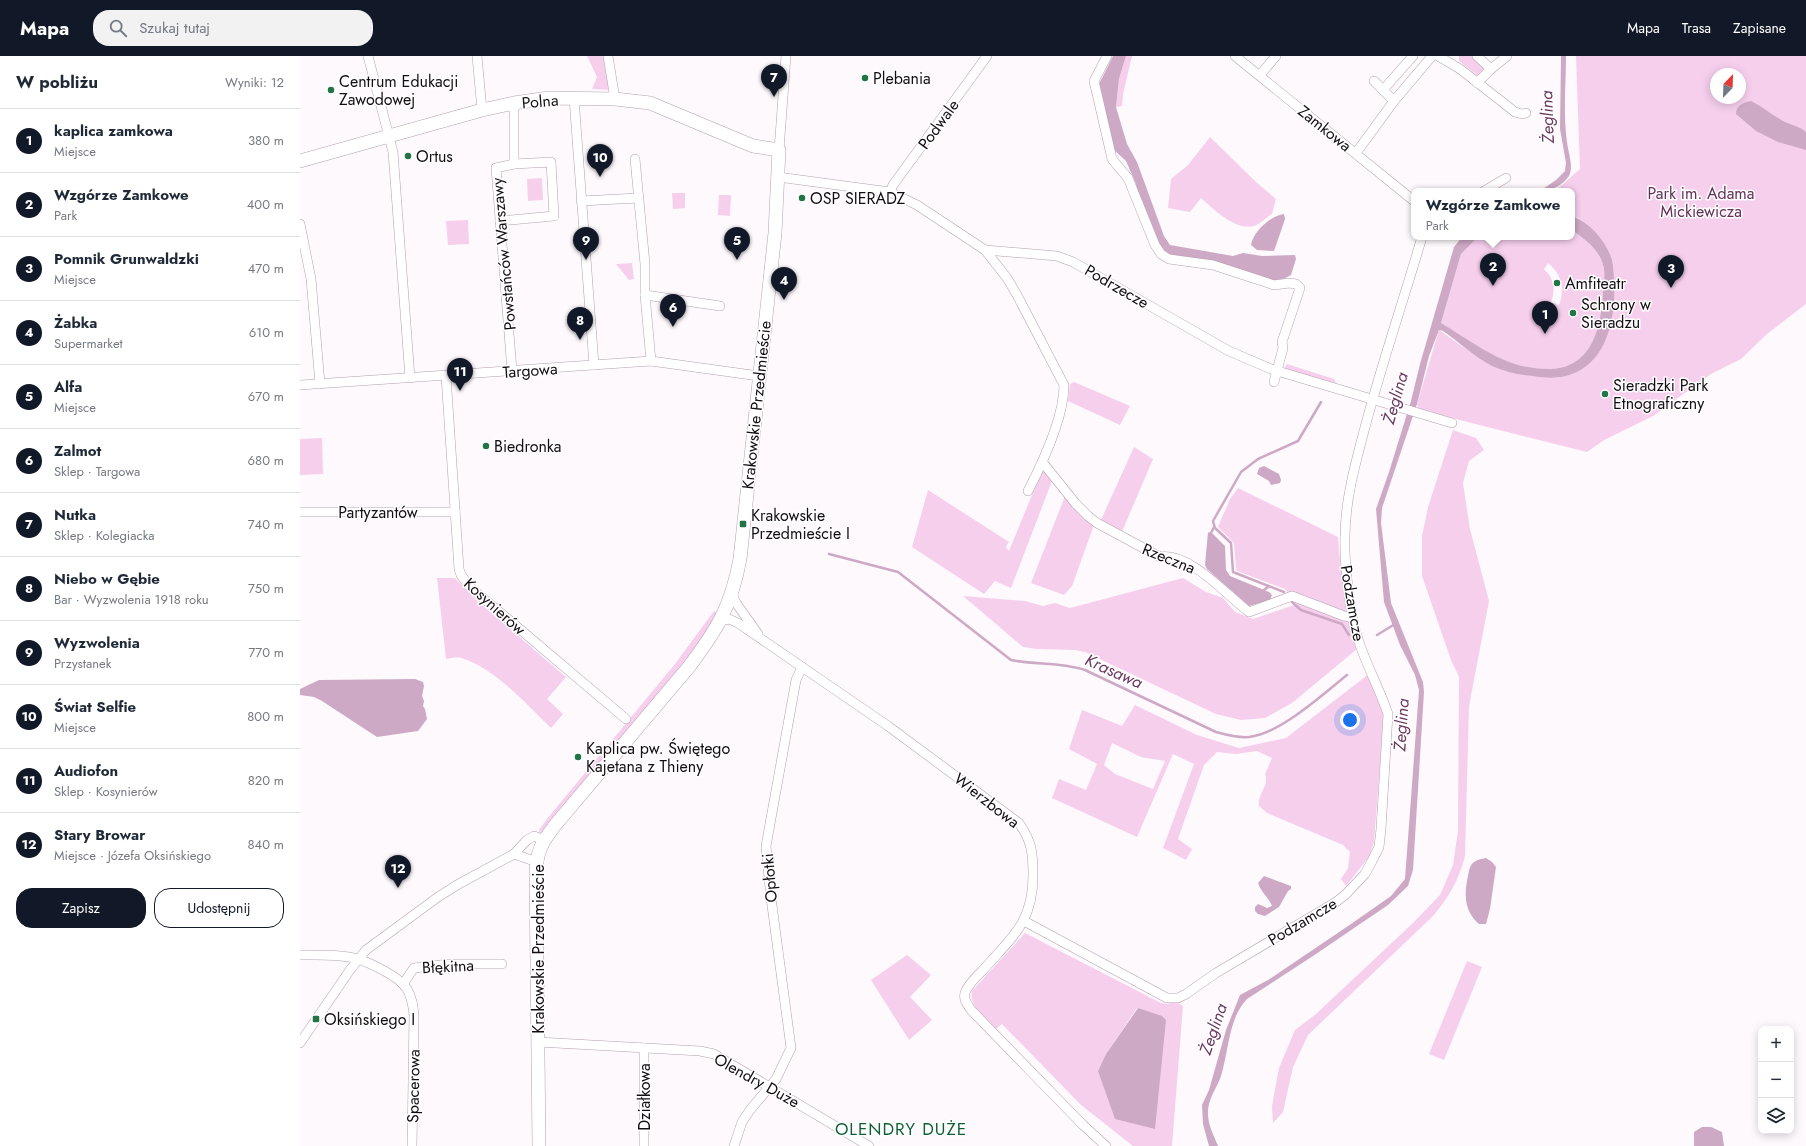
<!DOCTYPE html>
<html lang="pl">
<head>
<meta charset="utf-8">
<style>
	:root { --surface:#fff; --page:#f2f2f3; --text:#1f2937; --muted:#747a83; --line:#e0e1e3; --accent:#111827 }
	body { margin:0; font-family:Jost,sans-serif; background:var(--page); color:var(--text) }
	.controls { position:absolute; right:12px; bottom:12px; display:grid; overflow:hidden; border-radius:8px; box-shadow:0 2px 10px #0003 }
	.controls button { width:36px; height:36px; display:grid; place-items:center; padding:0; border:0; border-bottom:1px solid var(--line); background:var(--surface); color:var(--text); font:20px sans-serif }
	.compass { position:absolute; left:1410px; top:12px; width:36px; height:36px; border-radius:50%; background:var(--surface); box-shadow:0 2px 10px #0003; rotate:23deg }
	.you { position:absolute; left:1050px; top:664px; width:14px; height:14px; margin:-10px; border:3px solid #fff; border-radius:50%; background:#1a73e8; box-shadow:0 0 0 6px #1a73e833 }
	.badge { display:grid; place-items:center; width:26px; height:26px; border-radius:50%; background:var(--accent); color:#fff; font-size:13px; font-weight:700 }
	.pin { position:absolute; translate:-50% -33px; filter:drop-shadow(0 1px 2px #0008) }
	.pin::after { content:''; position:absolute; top:21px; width:14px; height:12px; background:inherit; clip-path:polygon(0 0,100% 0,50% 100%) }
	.popup { position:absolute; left:1111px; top:132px; width:164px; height:52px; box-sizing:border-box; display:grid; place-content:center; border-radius:8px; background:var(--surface); filter:drop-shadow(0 1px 3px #0005); font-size:13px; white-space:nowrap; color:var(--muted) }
	.popup b { font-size:15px; color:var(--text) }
	.popup::after { content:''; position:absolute; left:50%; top:100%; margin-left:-8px; border:8px solid transparent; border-top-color:var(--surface) }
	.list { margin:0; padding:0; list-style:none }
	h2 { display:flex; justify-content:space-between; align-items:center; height:52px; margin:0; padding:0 16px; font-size:17px }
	h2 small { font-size:13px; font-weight:400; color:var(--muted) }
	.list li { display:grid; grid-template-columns:26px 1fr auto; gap:12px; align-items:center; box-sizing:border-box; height:64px; padding:0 16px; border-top:1px solid var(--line) }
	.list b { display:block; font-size:15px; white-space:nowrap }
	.list p { margin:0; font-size:13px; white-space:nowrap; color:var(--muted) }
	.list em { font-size:13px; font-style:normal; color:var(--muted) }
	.actions { display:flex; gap:8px; padding:12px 16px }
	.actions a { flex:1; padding:9px 0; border:1px solid var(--accent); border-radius:16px; text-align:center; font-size:14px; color:var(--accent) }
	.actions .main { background:var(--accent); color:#fff }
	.icon { flex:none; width:22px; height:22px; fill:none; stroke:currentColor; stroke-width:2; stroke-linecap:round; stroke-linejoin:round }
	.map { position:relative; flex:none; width:1506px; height:1090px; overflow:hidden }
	header { display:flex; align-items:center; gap:24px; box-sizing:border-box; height:56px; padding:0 20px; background:var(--accent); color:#fff }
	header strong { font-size:19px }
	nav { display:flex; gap:22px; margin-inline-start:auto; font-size:14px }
	.search { width:280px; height:36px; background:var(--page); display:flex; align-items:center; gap:10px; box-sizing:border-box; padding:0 14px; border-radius:16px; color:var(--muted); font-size:15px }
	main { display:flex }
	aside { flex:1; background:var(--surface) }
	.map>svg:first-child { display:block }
	.green { fill:#f6cfed; fill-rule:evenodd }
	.water { fill:#cea9c5 }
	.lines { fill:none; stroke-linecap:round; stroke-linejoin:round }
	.stream { stroke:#cea9c5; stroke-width:2.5 }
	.street-casing { stroke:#b5a0af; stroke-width:10 }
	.secondary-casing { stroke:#b5a0af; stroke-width:14 }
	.street { stroke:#fff; stroke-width:9 }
	.secondary { stroke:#fff; stroke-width:13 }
	.poi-dot { fill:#217446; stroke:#fff; stroke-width:1.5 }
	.labels { text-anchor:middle; stroke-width:3; stroke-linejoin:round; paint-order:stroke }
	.poi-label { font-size:16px; fill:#140d12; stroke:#fff; text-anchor:start }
	.street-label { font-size:16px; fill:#140d12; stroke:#fff }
	.park-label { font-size:16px; fill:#613158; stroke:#fff }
	.water-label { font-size:17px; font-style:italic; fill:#6b3a61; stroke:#fff }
	.neighbourhood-label { font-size:17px; letter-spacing:1px; fill:#0f5f36; stroke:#fff }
</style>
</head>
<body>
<header>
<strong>Mapa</strong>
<div class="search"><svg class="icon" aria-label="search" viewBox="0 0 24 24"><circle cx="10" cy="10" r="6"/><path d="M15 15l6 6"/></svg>Szukaj tutaj</div>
<nav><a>Mapa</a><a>Trasa</a><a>Zapisane</a></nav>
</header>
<main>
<aside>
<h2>W pobliżu<small>Wyniki: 12</small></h2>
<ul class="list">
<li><span class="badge">1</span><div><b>kaplica zamkowa</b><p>Miejsce</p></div><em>380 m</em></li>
<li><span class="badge">2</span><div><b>Wzgórze Zamkowe</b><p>Park</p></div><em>400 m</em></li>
<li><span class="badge">3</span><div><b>Pomnik Grunwaldzki</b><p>Miejsce</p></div><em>470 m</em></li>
<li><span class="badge">4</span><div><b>Żabka</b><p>Supermarket</p></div><em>610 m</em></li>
<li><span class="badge">5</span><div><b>Alfa</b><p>Miejsce</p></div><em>670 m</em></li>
<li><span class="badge">6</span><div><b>Zalmot</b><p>Sklep · Targowa</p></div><em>680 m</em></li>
<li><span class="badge">7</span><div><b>Nutka</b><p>Sklep · Kolegiacka</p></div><em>740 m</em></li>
<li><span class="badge">8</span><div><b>Niebo w Gębie</b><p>Bar · Wyzwolenia 1918 roku</p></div><em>750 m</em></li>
<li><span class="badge">9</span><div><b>Wyzwolenia</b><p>Przystanek</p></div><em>770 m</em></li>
<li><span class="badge">10</span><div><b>Świat Selfie</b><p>Miejsce</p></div><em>800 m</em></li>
<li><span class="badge">11</span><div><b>Audiofon</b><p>Sklep · Kosynierów</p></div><em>820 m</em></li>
<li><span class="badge">12</span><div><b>Stary Browar</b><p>Miejsce · Józefa Oksińskiego</p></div><em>840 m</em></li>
</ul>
<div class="actions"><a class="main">Zapisz</a><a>Udostępnij</a></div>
</aside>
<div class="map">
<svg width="1506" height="1090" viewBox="0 0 1506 1090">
	<rect width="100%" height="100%" fill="#fef9fc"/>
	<g class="green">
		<path d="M287,0H308L313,34L292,33L297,21Z"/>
		<path d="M826,0H832L823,38L822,50L816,51L819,23Z"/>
		<path d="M1159,0H1176L1185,15L1179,21L1159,5Z"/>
		<path d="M1276,0H1506V248L1467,278L1441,303L1411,318L1353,360L1304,384L1287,396L1152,362L1118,352L1117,348L1139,274L1183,305L1258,322C1303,312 1316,271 1314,229C1314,221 1315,210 1311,202C1307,192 1286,172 1278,162L1272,160V135H1255L1280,113ZM1416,18H1440V42H1416Z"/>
		<path d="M910,81L956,126L976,143L972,158C967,161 960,168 954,170C936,175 913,153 901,142L890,156L868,152L871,123L888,109Z"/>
		<path d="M242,122L243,144L228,145L227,123Z"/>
		<path d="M372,137H385V152L373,153Z"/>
		<path d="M419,139H431L430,160L418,159Z"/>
		<path d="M168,164L169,188L148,189L146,165Z"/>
		<path d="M1272,174C1284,183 1299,193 1303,209C1306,218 1303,228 1303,236C1301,272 1292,313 1248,313C1203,313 1177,288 1141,267L1161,198L1178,181H1272ZM1248,207C1262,218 1265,233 1259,249L1251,246C1256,232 1254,223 1244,213Z"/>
		<path d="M332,207L334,223L329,224L316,208Z"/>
		<path d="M987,308L1034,323L1036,327L986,314L985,311Z"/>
		<path d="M774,326L830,350L820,369L768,345L770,328Z"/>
		<path d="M1153,374L1176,382L1184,394L1169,405L1163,427L1170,473L1189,545L1169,650L1165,800C1159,824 1149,841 1133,860L1008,979L993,1011L983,1056L973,1067L972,1050L979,1012L995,974L1016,958L1113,867L1140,839L1153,809L1158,775L1159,621L1151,604L1122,520V480L1128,451Z"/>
		<path d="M22,382L23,418L0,419V383Z"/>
		<path d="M834,391L853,403L821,478L800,466Z"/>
		<path d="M743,412L752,425L711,532L695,525L684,538L612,491L628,434L709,486L706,491L709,495Z"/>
		<path d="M938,432L1038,481C1040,519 1049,556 1057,593L992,647L965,662L941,664L916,658L785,596L775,594L737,593L723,591L663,540L725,545L743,550L755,547L770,552L883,522L906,536L923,542L935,556L953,563L997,548L985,533L937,515L936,512L934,487L918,471L930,443Z"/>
		<path d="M765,440L794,469L772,530L764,539L731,527Z"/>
		<path d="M137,522H155L174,542L266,621L247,643L263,658L251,672C227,649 194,611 161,602C157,601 151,602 146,603Z"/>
		<path d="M414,555L418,558L404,583L240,778L239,774L247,763L375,608Z"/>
		<path d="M1074,614L1084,657L1074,786L1069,801L1046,830L1041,823L1048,812L1050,796L1043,789L967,757L959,750C957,738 970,729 965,718L972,702L957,695L936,698L917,696L904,709L878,783L892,793L886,804L863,792L894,708L873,698L837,781L752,742L759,723L786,734L797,708L769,693L782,654L822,670L835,649L897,679L939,692L986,682ZM812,687L841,701L865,705L853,733L815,718L804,709Z"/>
		<path d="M725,877L861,947L866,948L876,946L883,950L872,1090H833L781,1049L702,968L696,973C685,961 669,952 672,935ZM837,952L865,964L861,1006L798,1015L806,998Z"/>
		<path d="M607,899L631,919L610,941L632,964L609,984L571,924Z"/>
		<path d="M1167,905L1182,911L1144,1004L1129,998Z"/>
	</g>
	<g class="water">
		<path d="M813,0H826L819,23L816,51L827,88L837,106L864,180L870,189L933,200L943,197L962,200L995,199L996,203L991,219L978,226L874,201L866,197L860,189L835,132L836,128L826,105L813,93L798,30Z"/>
		<path d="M1261,0H1266C1266,28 1263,58 1267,86C1268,96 1274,111 1269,120C1262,130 1251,135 1240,135L1256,124L1265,115L1266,107L1260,73Z"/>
		<path d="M1451,45C1463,51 1472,59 1483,65C1491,69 1499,70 1506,76V94L1478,86L1456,75L1436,58C1436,49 1443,47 1451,45Z"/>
		<path d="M984,158L985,163L974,195L957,194L951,189C953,176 970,160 984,158Z"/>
		<path d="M1272,160C1290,167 1304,183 1311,201C1314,209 1314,219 1314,228C1316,262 1307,307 1269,319C1258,323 1245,322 1233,320C1220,319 1205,316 1192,310C1174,301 1159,286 1143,275L1139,274L1129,300L1117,348L1082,452L1081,467L1091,547L1123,626L1124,636L1113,814L1108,830L1088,849L1013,900L947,943C928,963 929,995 921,1020C917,1032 907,1044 908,1058C908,1069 914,1080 918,1090H909L903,1068L902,1049L909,1034L926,974L940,939L968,924L1051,868L1091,840L1105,823L1119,634L1115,619L1100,589L1084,546L1076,453L1089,416L1111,345L1120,308L1154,191L1162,181H1178L1161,198L1141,267C1177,288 1204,313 1248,313C1292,313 1301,272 1303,236C1303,228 1306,218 1303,209C1299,193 1284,183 1272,174Z"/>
		<path d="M964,410L979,418L981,424L980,427L971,429L969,425L957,418L959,412Z"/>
		<path d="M908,476L913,478L925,490L926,514L930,520L969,536L972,539L970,544L949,550L907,513L905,509Z"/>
		<path d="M115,623L123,626L124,630L122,640L124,645L123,650L125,653L127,663L118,675L77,681L22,645L14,641L0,639V633L19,624Z"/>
		<path d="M1186,802L1192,806L1196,811L1190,853L1186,868H1179C1164,855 1164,838 1168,820C1169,814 1170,809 1174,806C1178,803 1182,803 1186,802Z"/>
		<path d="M964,820L991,830V833L988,835L979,851L965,860L958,858L955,855V851L958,848L967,852L972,850C968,840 962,838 958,827Z"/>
		<path d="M838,952L862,960L866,964L855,1073L815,1063L798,1015L806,998Z"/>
		<path d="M1402,1071H1411L1422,1076L1424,1090H1394V1076Z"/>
	</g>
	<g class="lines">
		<g class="stream">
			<path d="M911,477L914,471"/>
			<path d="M529,498L598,516L711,604C736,609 761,606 785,614L916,676C927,679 937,682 949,681C980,678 1023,638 1047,619"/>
			<path d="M964,534L969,530"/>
			<path d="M984,536L933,516L931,487L915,472L913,465L941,416L958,403L998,385L1021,346"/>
			<path d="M992,546L1001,554L1042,568L1049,579"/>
			<path d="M1077,579L1095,568"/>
		</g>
		<g class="street-casing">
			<g id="street">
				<path d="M68,0L93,96L110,322"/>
				<path d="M177,0L182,54"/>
				<path d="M308,0L315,43"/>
				<path d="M807,0L794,25L810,94L812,103L828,122L855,189L861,198L869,203L913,209L974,229L989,227L996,228L1000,232L982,286L983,292L974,326"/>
				<path d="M935,0L1114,145"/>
				<path d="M1113,0L1083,34L1094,45L1132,0"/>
				<path d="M1138,0L1160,13L1215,56L1222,58L1226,57"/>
				<path d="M1177,0L1191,13L1177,27"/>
				<path d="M1191,13L1207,0"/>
				<path d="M960,19L976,0"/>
				<path d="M1074,25L1083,34"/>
				<path d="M274,42L294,309"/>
				<path d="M479,94L486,0"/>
				<path d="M1056,97L1094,45"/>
				<path d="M335,103L345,208V239L351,305"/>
				<path d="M478,121L590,136L617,149L685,194L757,200L773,206L929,295L971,313L1152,367"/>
				<path d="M1184,135L1206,122"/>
				<path d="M590,136L593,129L687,0"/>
				<path d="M281,145L338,142"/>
				<path d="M200,165L254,160L251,106L214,108"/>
				<path d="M0,168L11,223L20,328"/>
				<path d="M685,194L707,222L717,239L764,329C764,362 743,406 728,435"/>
				<path d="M345,239L420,250"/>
				<path d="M212,315L196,112L214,108V47"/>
				<path d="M146,320L159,513L161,519L170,531L326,663"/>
				<path d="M0,329L351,305L459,320"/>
				<path d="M743,407L776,448L788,460L797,467L860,501C890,496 926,539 949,556L992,540L1044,560L1052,561"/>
				<path d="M0,456H155"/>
				<path d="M432,537L436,547L458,578"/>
				<path d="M420,565L429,563L438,567L588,670L719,767C732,786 733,797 733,819C733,866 713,880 684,913C677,920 668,928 665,937C663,944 668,949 671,954L783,1069L806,1090"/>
				<path d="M214,798L237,806"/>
				<path d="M724,865L867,942H878L886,938L916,917L1036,846L1045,839L1065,818L1072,805L1079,791L1081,773L1088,658C1077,625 1058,595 1052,559C1048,534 1044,507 1045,481C1045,445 1055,409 1064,375C1081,310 1103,246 1122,181"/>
				<path d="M0,899C16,899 33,898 49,901C64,903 99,920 107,933C112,941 113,950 114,959L112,1090"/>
				<path d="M103,928L114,912L149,908H202"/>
				<path d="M238,986L400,995L414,998L569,1090"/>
				<path d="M0,987L50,914L66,894L138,841L157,829L214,798L227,784L234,780L244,784"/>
				<path d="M344,992V1090"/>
				<path d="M434,1090L442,1066L450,1054L476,1023L491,992L471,842L466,790L496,624L502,611"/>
			</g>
		</g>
		<g class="secondary-casing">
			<path id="secondary" d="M0,105L182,54L214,47L249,42L315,43L350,47L453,90L479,94L475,177L440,503C431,551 417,574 388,612L256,768C242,786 236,796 236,819L239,1090"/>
		</g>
		<use href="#street" class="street"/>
		<use href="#secondary" class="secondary"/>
	</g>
	<g class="poi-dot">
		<circle cx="565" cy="22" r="4"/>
		<circle cx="31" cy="34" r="4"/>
		<circle cx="108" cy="100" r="4"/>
		<circle cx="502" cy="142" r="4"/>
		<circle cx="1257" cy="227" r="4"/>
		<circle cx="1273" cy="257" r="4"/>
		<circle cx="1305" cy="338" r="4"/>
		<circle cx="186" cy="390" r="4"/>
		<rect x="439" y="464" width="8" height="8" rx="2"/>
		<circle cx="278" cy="701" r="4"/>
		<rect x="12" y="959" width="8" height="8" rx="2"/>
	</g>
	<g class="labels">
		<g class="poi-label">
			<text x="573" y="28">Plebania</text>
			<text x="39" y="31">Centrum Edukacji<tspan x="39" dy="18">Zawodowej</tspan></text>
			<text x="116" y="106">Ortus</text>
			<text x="510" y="148">OSP SIERADZ</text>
			<text x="1265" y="233">Amfiteatr</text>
			<text x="1281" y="254">Schrony w<tspan x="1281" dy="18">Sieradzu</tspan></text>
			<text x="1313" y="335">Sieradzki Park<tspan x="1313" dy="18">Etnograficzny</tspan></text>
			<text x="194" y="396">Biedronka</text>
			<text x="451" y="465">Krakowskie<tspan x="451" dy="18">Przedmieście I</tspan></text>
			<text x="286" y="698">Kaplica pw. Świętego<tspan x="286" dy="18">Kajetana z Thieny</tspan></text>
			<text x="24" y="969">Oksińskiego I</text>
		</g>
		<g class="street-label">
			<text transform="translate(240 45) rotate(-5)" y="6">Polna</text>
			<text transform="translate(638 68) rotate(-54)" y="6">Podwale</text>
			<text transform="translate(1025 72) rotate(39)" y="6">Zamkowa</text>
			<text transform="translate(203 198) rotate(-95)" y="6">Powstańców Warszawy</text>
			<text transform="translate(817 230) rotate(30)" y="6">Podrzecze</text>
			<text transform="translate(230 314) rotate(-4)" y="6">Targowa</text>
			<text transform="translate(456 349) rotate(-84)" y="6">Krakowskie Przedmieście</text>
			<text x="78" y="462">Partyzantów</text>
			<text transform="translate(869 502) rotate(22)" y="6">Rzeczna</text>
			<text transform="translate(1053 547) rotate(80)" y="6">Podzamcze</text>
			<text transform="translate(195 550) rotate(42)" y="6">Kosynierów</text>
			<text transform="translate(687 744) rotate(38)" y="6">Wierzbowa</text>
			<text transform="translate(469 822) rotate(-95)" y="6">Opłotki</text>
			<text transform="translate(1002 865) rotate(-31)" y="6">Podzamcze</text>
			<text transform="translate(238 893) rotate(-90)" y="6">Krakowskie Przedmieście</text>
			<text transform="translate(148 910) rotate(-3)" y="6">Błękitna</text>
			<text transform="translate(457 1024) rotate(29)" y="6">Olendry Duże</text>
			<text transform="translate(113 1030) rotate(-89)" y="6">Spacerowa</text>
			<text transform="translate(344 1041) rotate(-90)" y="6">Działkowa</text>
		</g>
		<g class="park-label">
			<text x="1401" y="143">Park im. Adama<tspan x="1401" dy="18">Mickiewicza</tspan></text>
		</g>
		<g class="water-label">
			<text transform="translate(1247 61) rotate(-92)" y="6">Żeglina</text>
			<text transform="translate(1095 342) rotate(-74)" y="6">Żeglina</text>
			<text transform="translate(814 615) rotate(24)" y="6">Krasawa</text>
			<text transform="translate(1101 669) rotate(-86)" y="6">Żeglina</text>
			<text transform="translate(913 973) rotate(-71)" y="6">Żeglina</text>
		</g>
		<g class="neighbourhood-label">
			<text x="601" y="1079">OLENDRY DUŻE</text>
		</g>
	</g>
</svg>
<div class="controls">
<button>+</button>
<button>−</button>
<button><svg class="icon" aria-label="layers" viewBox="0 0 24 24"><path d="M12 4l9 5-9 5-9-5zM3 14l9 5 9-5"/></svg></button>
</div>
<svg class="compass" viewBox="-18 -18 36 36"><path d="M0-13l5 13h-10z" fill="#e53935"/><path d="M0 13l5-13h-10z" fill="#747a83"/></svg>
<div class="you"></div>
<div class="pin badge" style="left:1245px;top:278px">1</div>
<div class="pin badge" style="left:1193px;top:230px">2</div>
<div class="popup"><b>Wzgórze Zamkowe</b>Park</div>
<div class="pin badge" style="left:1371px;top:232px">3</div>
<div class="pin badge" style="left:484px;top:244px">4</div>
<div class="pin badge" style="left:437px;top:204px">5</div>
<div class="pin badge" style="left:373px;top:271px">6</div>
<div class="pin badge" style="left:474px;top:41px">7</div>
<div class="pin badge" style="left:280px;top:284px">8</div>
<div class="pin badge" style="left:286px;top:204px">9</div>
<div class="pin badge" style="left:300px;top:121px">10</div>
<div class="pin badge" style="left:160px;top:335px">11</div>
<div class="pin badge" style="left:98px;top:832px">12</div>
</div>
</main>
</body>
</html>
